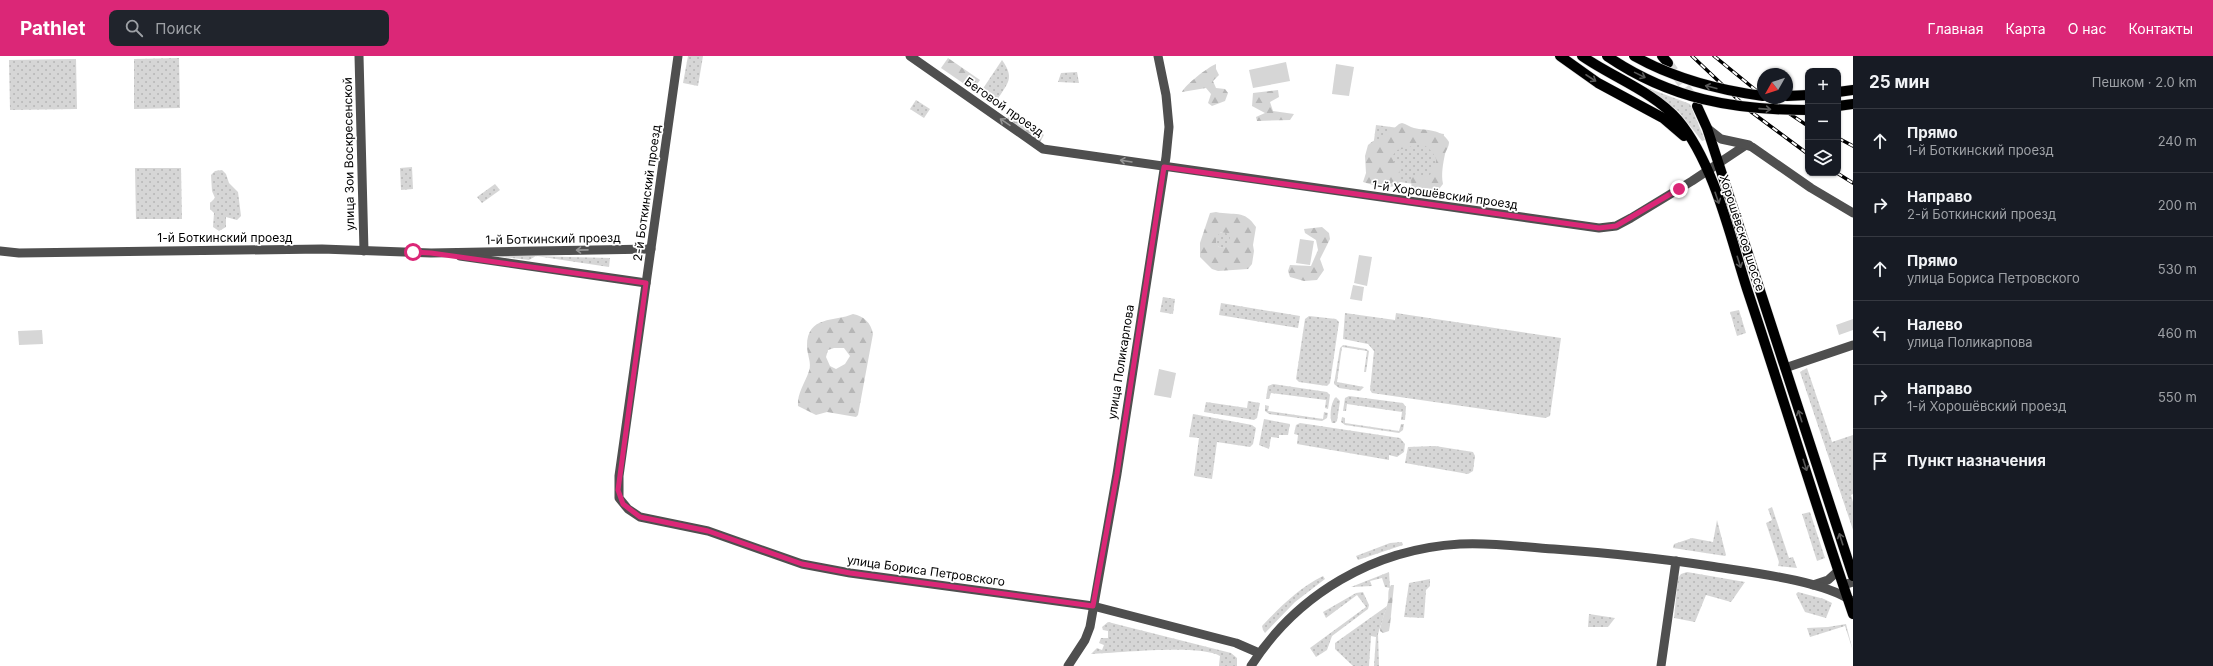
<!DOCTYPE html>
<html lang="ru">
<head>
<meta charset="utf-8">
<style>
	:root { --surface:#171b24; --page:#20242c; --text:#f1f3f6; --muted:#9ea1a6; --line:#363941; --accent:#db2777 }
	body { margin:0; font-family:Inter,sans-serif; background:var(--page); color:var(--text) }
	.controls { position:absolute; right:12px; top:12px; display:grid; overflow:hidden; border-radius:8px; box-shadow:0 1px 3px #0004 }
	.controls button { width:36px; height:36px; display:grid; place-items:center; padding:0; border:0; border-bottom:1px solid var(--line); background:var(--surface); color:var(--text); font:20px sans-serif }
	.compass { position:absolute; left:1757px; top:12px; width:36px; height:36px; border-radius:50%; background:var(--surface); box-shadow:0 1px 3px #0004; rotate:231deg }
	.stop { position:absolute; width:12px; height:12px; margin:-9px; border:3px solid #db2777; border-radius:50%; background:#fff }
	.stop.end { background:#db2777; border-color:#fff; box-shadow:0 1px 4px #0008 }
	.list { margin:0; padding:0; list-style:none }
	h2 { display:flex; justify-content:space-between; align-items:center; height:52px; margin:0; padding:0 16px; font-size:17px }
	h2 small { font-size:13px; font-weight:400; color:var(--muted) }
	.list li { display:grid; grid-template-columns:26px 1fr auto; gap:12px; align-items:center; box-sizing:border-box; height:64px; padding:0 16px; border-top:1px solid var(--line) }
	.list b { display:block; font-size:15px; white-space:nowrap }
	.list p { margin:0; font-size:13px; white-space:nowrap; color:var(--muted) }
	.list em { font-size:13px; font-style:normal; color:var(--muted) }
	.icon { flex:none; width:22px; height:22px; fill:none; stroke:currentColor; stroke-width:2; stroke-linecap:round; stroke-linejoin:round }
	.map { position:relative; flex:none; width:1853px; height:610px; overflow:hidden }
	header { display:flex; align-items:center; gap:24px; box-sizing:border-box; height:56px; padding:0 20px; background:var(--accent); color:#fff }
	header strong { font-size:19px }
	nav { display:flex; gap:22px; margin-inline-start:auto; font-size:14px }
	.search { width:280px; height:36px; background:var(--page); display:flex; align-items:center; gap:10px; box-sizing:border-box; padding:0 14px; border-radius:8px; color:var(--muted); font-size:15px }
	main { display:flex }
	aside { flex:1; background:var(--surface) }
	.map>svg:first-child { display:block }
	.grass { fill:url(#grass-dots) }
	.forest { fill:url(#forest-firs); fill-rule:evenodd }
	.pitch { fill:#d6d6d6 }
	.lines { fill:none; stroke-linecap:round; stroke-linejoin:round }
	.major-tunnel { stroke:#d9d9d9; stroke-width:10; stroke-dasharray:10 5; stroke-linecap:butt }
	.major-casing { stroke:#dbdbdb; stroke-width:11 }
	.minor { stroke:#4f4f4f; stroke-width:9 }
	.major { stroke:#000; stroke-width:10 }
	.rail-casing { stroke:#000; stroke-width:3.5 }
	.rail { stroke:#fff; stroke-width:2; stroke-dasharray:6; stroke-linecap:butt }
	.major-bridge-casing { stroke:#dbdbdb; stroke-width:11; stroke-linecap:butt }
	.major-bridge { stroke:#000; stroke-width:10 }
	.oneway { stroke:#595959 }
	.oneway2 { stroke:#959595 }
	.route { stroke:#db2777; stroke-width:5 }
	.labels { text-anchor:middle; stroke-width:3.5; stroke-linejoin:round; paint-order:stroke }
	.street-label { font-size:12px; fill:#000; stroke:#fff }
</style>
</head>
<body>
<header>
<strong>Pathlet</strong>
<div class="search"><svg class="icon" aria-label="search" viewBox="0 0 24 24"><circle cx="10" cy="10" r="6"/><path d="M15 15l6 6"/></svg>Поиск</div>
<nav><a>Главная</a><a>Карта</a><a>О нас</a><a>Контакты</a></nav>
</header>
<main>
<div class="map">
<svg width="1853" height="610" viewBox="0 0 1853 610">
	<defs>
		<pattern id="grass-dots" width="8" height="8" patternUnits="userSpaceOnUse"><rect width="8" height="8" fill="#d6d6d6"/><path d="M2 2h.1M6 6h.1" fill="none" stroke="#b6b6b6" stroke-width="1.8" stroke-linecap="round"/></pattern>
		<pattern id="forest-firs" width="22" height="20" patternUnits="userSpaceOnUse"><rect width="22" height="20" fill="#d6d6d6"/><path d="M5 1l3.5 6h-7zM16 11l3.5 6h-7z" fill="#b6b6b6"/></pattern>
	</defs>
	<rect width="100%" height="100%" fill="#fff"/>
	<g class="grass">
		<path d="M688,0H703L698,30L683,27Z"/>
		<path d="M179,2L180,52L134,53V3Z"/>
		<path d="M76,3L77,53L10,54L9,4Z"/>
		<path d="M1002,4C1015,22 1008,27 997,44L982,34Z"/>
		<path d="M1077,16L1079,27L1058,26L1061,17Z"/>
		<path d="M1645,31L1690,48L1705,84L1702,85L1678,55Z"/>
		<path d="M916,44L930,53L924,62L910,53Z"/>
		<path d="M1376,69L1444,78L1437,131L1369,122Z"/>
		<path d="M412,111L413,133L401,134L400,112Z"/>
		<path d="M135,112H181L182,163H136Z"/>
		<path d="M222,114L226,118L229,127L238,136L241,160L237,164L226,161V171L219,175L213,171L214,157L210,153V147L215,142L212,135L211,119L215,115Z"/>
		<path d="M495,128L500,134L482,147L477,141Z"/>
		<circle cx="1223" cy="184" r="8"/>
		<path d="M485,199L610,202L609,211L536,200L529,204Z"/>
		<path d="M1163,241L1175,243L1173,258L1160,256Z"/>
		<path d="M1221,247L1300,260L1298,272L1219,259Z"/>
		<path d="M1739,254L1746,277L1737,280L1730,256Z"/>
		<path d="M1345,257L1395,264L1396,257L1561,282L1550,360L1545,362L1372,337L1370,334L1374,295L1368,288L1343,283Z"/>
		<path d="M1309,260L1336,263L1339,266L1330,327L1327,330L1299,326L1296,323L1305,263Z"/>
		<path d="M1343,289L1366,293L1369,295L1366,316H1364L1367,295L1342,291L1337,326L1364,331L1360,335L1339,332L1334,328L1340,292Z"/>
		<path d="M1807,312L1832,386L1853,379V438L1851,439L1853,446V474L1800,316Z"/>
		<path d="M1273,328L1327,336L1330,339L1328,353L1325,352L1326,344L1271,337L1269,343H1266L1268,330Z"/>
		<path d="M1349,340L1403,347L1406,351L1405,364H1401L1402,356L1347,348L1346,355H1343L1345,342Z"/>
		<path d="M1336,341L1340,345L1337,365L1335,367H1332C1329,361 1331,345 1336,341Z"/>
		<path d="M1248,345L1260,347L1257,362L1254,364L1204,356L1206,346L1247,352Z"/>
		<path d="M1265,349L1269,350L1268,355L1323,363L1324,356L1328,357L1327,362L1322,365L1269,358L1265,355Z"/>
		<path d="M1193,358L1252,369L1256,372L1253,388L1250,391L1217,386L1212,423L1194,420L1199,382L1189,381Z"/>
		<path d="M1342,361L1345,362V367L1399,375L1401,368H1404L1403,374L1399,377L1345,369L1341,366Z"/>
		<path d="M1264,363L1290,368L1288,379H1279V382L1271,381L1269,393L1259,389Z"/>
		<path d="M1300,367L1400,382L1405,388L1404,396L1397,401L1389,399V404L1297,388L1298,379L1294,378L1296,369Z"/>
		<path d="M1435,390L1473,396L1475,400L1473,415L1468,418L1405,407L1408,391Z"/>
		<path d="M1772,451L1789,502L1793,501L1797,512L1778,510L1779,506L1766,467L1772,464L1768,453Z"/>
		<path d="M1810,456L1825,502L1817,505L1802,458Z"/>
		<path d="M1717,464L1726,499L1725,500L1673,492L1674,488L1692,482L1713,486Z"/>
		<path d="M1402,486L1403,489L1358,504L1356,500L1390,487Z"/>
		<path d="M1389,516L1390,532L1385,531L1382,522L1370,525L1372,530L1351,531Z"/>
		<path d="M1687,516L1745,526L1731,546L1706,539L1695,566L1674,562L1678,522L1681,518Z"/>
		<path d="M1323,520L1325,523L1295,546L1265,577L1263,574L1262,570C1281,550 1299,532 1323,520Z"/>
		<path d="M1430,523V530L1426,534L1424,562L1404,561L1409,527Z"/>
		<path d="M1363,536L1369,549L1368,553L1332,580L1327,594L1316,601L1310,592L1366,551L1357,539L1326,562L1323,556L1356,537Z"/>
		<path d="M1798,536L1824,543L1832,547L1826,562L1805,556L1796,538Z"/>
		<path d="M1387,550L1378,578L1379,610H1374L1376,581L1371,580L1369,610H1353L1335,593V587Z"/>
		<path d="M1589,558L1615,562L1608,571H1588Z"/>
		<path d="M1108,566L1231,597L1237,602V610H1219L1220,600C1199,588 1119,597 1091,598L1097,592L1102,594L1104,589L1099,587L1101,582H1108V575L1103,574L1102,571Z"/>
		<path d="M1846,568L1853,595L1845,570L1810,581L1807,572L1828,571Z"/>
	</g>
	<g class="forest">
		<path d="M948,2L980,24L973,34L941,12Z"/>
		<path d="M1216,8V13L1219,19L1213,25L1216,32L1225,33L1228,37L1225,45L1212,50L1208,47L1211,38L1206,32L1182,36C1185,29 1208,11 1216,8Z"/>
		<path d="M1278,34L1279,41L1270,46L1273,55L1294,58L1290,64L1257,65L1256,61L1265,57L1252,50L1253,37Z"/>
		<path d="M1011,55L1044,79L1039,88L1007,63Z"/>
		<path d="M1402,67C1406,68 1410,71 1414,72C1427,75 1441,72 1449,86C1449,91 1446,94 1445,98C1443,108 1441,118 1443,128L1439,133L1412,138L1411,123L1413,120L1430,119C1432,115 1437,107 1436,103C1434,96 1425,88 1419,87L1407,92L1397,94L1393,99V106L1399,108L1400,128C1388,134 1375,130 1363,126L1366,117L1365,100L1368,89L1373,85L1383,82L1399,68Z"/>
		<path d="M1216,156C1235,160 1244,153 1256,171L1253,189L1254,195L1252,208L1248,213L1218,215L1212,213L1200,201V187L1210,157ZM1221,176L1226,177L1230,181L1229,188L1224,192L1219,191L1216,187V181Z"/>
		<path d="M1322,171L1329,177L1330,183L1320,203L1324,214L1317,224L1304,225L1290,221L1288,215L1290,209L1311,210L1318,194L1316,184L1305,177L1304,173Z"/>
		<path d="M853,258C864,260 871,267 873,278L858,359L856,361L827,356L816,359L798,350C797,337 805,327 809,315C812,307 807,299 807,290C807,259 835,266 853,258ZM834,292H844L850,300L845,308L836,313L830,310L826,301L828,294Z"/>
		<path d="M1391,529H1394L1390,569L1389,575L1383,577L1380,575C1381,564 1386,556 1388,545C1389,539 1387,535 1391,529Z"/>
	</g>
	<g class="pitch">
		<path d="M1286,6L1290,25L1253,32L1249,14Z"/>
		<path d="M1336,8L1354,11L1349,40L1332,38Z"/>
		<path d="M1300,183L1314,185L1310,209L1296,207Z"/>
		<path d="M1359,199L1372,201L1367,230L1354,227Z"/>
		<path d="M1353,229L1364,231L1362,245L1350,243Z"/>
		<path d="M1853,263V274L1839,279L1836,269Z"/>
		<path d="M42,274L43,288L19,289L18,275Z"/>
		<path d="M1159,313L1176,317L1171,342L1154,339Z"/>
	</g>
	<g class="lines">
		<path class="major-tunnel" d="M1668,7L1694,44"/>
		<g class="major-casing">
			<g id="major">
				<path d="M1560,0L1598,27L1663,62L1684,80"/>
				<path d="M1582,0C1612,21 1654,36 1678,64C1714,107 1730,180 1747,233C1783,341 1816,451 1853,558"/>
				<path d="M1662,0L1668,7"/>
				<path d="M1838,36L1853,34"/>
				<path d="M1787,40L1808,39"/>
				<path d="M1697,50L1707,72L1853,520"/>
				<path d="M1838,50L1853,48"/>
			</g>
		</g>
		<g class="minor">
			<path d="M359,0L364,195"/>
			<path d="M678,0L619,420V442L628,453L640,461L708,475L802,508L850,517L1093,550L1236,587L1259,597"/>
			<path d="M910,0L1043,93L1599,172L1616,170L1631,162L1692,125L1746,89L1752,91L1811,132L1853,157"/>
			<path d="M1707,72L1721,83L1749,89"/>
			<path d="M0,195L19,197L322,193L431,197L651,193"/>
			<path d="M460,200L646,227"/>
			<path d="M1785,312L1853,289"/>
			<path d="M1813,529L1828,524L1838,515"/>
			<path d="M1843,529L1853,526"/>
			<path d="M1068,610L1085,584L1090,571L1117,418L1166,101L1169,71L1166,39L1158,0"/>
			<path d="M1251,610C1297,538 1374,493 1460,488C1491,486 1523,491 1554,493C1607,497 1658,502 1710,510C1747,516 1822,524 1852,545"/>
			<path d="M1661,610L1676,505"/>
		</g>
		<use href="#major" class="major"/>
		<g class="rail-casing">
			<g id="rail">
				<path d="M1692,0L1750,55L1808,98"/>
				<path d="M1714,0L1763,40"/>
				<path d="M1766,42L1808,70"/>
				<path d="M1838,82L1853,90"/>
				<path d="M1837,117L1853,127"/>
			</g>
		</g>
		<use href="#rail" class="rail"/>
		<g class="major-bridge-casing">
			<g id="major-bridge">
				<path d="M1607,0C1670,43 1733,54 1808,54"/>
				<path d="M1634,0C1675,23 1717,34 1763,40"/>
			</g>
		</g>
		<use href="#major-bridge" class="major-bridge"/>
	</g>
	<defs><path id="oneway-shaft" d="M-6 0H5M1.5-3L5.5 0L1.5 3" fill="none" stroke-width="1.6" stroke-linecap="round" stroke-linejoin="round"/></defs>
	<g class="oneway">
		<use href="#oneway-shaft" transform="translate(1640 19) rotate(26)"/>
		<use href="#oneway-shaft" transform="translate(1591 22) rotate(33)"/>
		<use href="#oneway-shaft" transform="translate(1711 31) rotate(-166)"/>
		<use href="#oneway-shaft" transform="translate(1765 53) rotate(4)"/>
		<use href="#oneway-shaft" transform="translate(1717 142) rotate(71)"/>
		<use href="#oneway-shaft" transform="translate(1739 206) rotate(72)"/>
		<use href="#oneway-shaft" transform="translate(1800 360) rotate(-108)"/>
		<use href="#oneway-shaft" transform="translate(1805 409) rotate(72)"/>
		<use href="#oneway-shaft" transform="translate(1841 483) rotate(-108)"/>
	</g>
	<g class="oneway2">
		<use href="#oneway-shaft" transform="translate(1005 66) rotate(-146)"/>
		<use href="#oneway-shaft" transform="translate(1126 105) rotate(-171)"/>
		<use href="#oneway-shaft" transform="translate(582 194) rotate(179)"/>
	</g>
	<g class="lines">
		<path class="route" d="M413,196L431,197L646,227L618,434L623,448L640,461L708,475L802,508L850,517L1093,550L1117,418L1164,111L1599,172L1616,170L1679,133"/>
	</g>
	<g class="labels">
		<g class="street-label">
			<text transform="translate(1004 51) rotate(35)" y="4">Беговой проезд</text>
			<text transform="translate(349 98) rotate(-91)" y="4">улица Зои Воскресенской</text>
			<text transform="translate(647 137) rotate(-82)" y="4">2-й Боткинский проезд</text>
			<text transform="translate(1445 139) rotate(8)" y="4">1-й Хорошёвский проезд</text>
			<text transform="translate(1742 177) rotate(72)" y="4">Хорошёвское шоссе</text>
			<text x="225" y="186">1-й Боткинский проезд</text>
			<text transform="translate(553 183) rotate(-1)" y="4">1-й Боткинский проезд</text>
			<text transform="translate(1121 306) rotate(-81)" y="4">улица Поликарпова</text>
			<text transform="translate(926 515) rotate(8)" y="4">улица Бориса Петровского</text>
		</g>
	</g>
</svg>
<div class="controls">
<button>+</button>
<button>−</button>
<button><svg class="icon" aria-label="layers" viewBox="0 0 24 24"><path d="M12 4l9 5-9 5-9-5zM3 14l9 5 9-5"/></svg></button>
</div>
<svg class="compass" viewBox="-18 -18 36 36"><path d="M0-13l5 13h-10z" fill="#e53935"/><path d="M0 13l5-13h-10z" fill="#9ea1a6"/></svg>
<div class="stop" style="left:413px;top:196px"></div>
<div class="stop end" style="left:1679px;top:133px"></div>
</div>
<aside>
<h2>25 мин<small>Пешком · 2.0 km</small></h2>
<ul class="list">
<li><svg class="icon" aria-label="ahead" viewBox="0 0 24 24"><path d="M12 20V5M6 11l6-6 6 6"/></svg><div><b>Прямо</b><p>1-й Боткинский проезд</p></div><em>240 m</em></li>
<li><svg class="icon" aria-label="right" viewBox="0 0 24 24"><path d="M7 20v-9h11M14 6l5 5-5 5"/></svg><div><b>Направо</b><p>2-й Боткинский проезд</p></div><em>200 m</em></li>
<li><svg class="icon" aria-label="ahead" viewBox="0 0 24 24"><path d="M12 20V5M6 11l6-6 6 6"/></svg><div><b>Прямо</b><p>улица Бориса Петровского</p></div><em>530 m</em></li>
<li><svg class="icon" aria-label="left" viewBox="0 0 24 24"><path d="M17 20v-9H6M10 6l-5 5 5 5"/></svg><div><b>Налево</b><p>улица Поликарпова</p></div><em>460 m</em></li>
<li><svg class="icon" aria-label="right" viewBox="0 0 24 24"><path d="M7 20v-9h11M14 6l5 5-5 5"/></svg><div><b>Направо</b><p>1-й Хорошёвский проезд</p></div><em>550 m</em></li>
<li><svg class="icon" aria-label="arrive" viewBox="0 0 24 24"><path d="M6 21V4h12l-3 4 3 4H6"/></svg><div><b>Пункт назначения</b></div></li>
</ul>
</aside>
</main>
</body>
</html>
